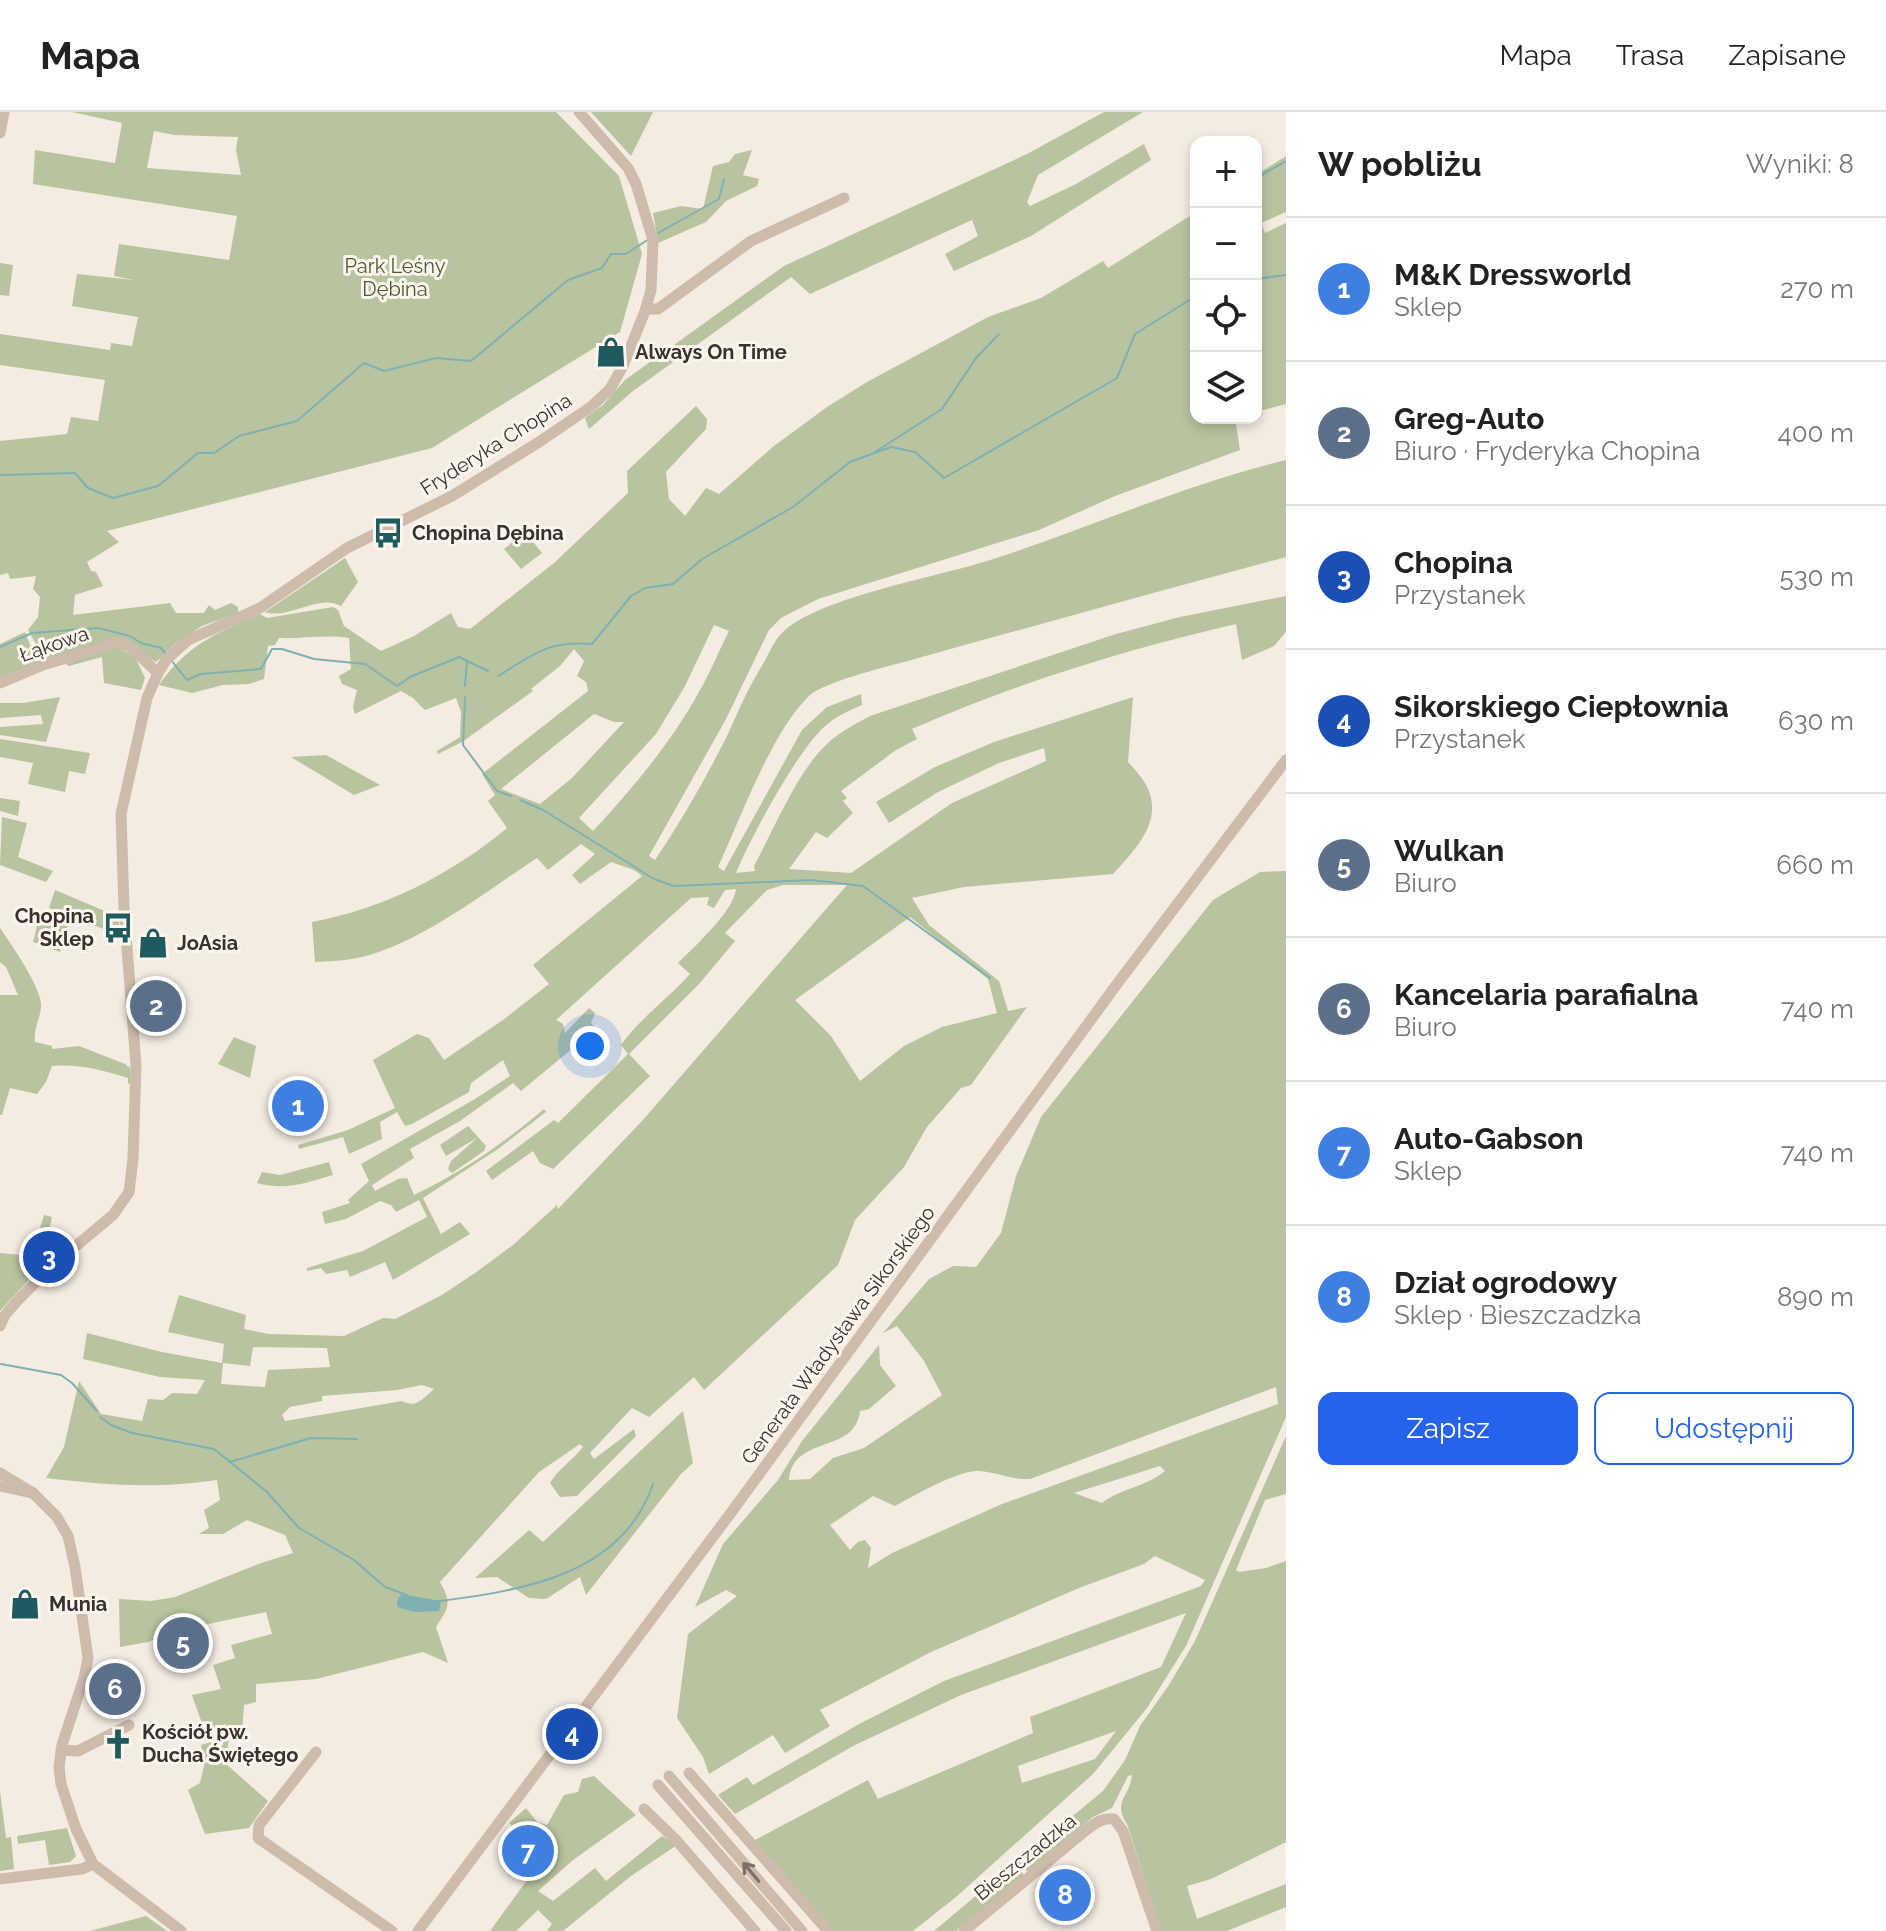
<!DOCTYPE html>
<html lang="pl">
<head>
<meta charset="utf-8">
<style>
	:root { --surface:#fff; --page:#f2f2f2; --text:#222; --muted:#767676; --line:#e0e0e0; --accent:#2563eb }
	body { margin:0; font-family:Raleway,sans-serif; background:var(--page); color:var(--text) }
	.controls { position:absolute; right:24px; top:24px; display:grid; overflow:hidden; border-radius:16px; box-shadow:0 4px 12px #0003 }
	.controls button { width:72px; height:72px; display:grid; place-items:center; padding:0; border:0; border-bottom:2px solid var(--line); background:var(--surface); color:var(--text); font:40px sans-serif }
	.you { position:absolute; left:590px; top:934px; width:28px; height:28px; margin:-20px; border:6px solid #fff; border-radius:50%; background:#1a73e8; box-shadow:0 0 0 12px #1a73e833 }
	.badge { display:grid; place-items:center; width:52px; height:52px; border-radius:50%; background:var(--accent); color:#fff; font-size:26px; font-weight:700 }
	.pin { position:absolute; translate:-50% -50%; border:4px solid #fff; box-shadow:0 2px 8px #0006 }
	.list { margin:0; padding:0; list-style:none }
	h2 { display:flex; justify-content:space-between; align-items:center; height:104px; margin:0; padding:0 32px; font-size:34px }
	h2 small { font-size:26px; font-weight:400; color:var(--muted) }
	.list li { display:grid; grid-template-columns:52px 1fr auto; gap:24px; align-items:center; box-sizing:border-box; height:144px; padding:0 32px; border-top:2px solid var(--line) }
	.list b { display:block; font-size:30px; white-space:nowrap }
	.list p { margin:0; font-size:26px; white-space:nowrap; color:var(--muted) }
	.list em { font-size:26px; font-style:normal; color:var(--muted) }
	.actions { display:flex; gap:16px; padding:24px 32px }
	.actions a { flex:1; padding:18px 0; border:2px solid var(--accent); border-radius:16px; text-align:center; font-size:28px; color:var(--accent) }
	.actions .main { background:var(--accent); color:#fff }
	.icon { flex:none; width:44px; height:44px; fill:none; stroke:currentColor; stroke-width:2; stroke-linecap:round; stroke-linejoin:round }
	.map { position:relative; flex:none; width:1286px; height:1819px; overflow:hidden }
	header { display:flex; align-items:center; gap:48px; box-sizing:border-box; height:112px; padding:0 40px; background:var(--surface); border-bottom:2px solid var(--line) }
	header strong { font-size:38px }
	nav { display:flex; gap:44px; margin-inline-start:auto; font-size:28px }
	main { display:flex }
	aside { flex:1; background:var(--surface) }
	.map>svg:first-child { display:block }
	.green { fill:#b8c4a0; fill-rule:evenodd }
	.water { fill:#7fb0b2 }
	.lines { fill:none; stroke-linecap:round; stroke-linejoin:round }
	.stream { stroke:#7fb0b2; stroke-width:2 }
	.minor { stroke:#cdbbac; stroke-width:11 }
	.oneway { stroke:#7d6f65 }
	.labels { text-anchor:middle; stroke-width:6; stroke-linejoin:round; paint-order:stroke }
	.park-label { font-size:20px; fill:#4a5a2e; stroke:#fbf5ee }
	.poi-label { font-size:20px; font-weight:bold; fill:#3b302b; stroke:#fbf5ee; text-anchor:start }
	.street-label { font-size:20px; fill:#3b302b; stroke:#fbf5ee }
</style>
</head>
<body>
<header>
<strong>Mapa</strong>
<nav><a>Mapa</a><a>Trasa</a><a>Zapisane</a></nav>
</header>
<main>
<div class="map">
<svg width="1286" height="1819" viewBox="0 0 1286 1819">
	<rect width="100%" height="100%" fill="#f4ebe1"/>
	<g class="green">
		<path d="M72,0H556L619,64L642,142L620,220L432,336L107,419L119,430L87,450L91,459L96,460L103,474L75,483L73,503L170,491L176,501H204L209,493L215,498L231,491L238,495V501L202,514L175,532L156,550L123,528L46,550L28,518L38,505L40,485L33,477L36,464L10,467L8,461L0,463V329L67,322L71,305L98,309L105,268L0,253V222L110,238L111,231L132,234L138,205L72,194L77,162L134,168L114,164L119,132L229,148L237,104L33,72L35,38L115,51L122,11ZM154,19L174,23L238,25L236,38L241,63L147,56Z"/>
		<path d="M591,0H653L631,44Z"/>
		<path d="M1104,0H1143L1038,63L1027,90L1030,94L1076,72L1144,32L1151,48L1031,124L954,159L945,142L978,124L972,108L810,182L791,165L633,279L589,317L585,306L603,293L625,268L784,154L1027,42Z"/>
		<path d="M752,38L743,63L759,67L757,74L726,89L706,110L658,131L653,101L681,94L703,97L713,54L729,50L735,42Z"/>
		<path d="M1286,44V100L1261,111L1265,121L1286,111V292L1256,300V63Z"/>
		<path d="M1196,100V306H1235L1240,338L1115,384L1039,418L818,487L781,506L769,518L726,607L649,744L655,748C682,708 706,666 728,622C738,600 747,578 760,557C768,545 772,531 782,521C816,486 937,465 987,449C1087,417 1183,373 1286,348V445C1167,477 1048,510 929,543C903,551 826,568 809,584C772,619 740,708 718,755L724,759L802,618L827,595L861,582L862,593C848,599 836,604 824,615C796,641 751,725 736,761L755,759L754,754C773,719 796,663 823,636C836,622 853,613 870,604L1116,522L1180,505L1286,484V520L1274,534L1242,548L1236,512C1124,538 1017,571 912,617L917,627L896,638L841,679L847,686L843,689L853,701L827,726L816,720L789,757L851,761L952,691L1046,649L1044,636L999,651L938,680L889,711L876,690L935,655L994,630L1133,585L1128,650C1134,657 1143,666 1147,675C1164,709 1135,738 1113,762L964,775L912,786L929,813L999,869L1008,899L1027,895L971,973L961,976L927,1015L904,1055L855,1108L838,1153L704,1278L694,1265L649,1305L632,1296L590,1341L594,1347L634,1317L636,1324L577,1384L560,1385L550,1371C559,1356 572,1349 583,1335L580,1332L539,1360L440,1470C452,1491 449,1495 436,1515L448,1551L423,1540L316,1567L256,1572V1590L244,1593L242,1622L229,1619L225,1612L205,1620L192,1583L221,1577L213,1553L235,1546L231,1533L272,1522L266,1500L179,1518L148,1530L120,1535L119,1487L151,1489L175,1485L261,1451L293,1441L285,1423L247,1408L223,1422H199L209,1416L204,1398L220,1388L217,1368C159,1377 104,1373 46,1366L64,1335L79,1269L101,1302L142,1309L148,1287L163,1288L172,1281L197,1282L205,1268L160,1265L83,1247L87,1221L162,1240L222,1251L224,1232L168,1220L179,1183L246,1203L244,1217L269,1222L344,1224L383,1206L395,1207L442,1183L475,1161L513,1133L557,1093L558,1097L642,1009L847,773H783L767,778L725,821L735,829L699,872L629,942L650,964L553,1057L540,1051L533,1039L492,1068L486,1059L554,1008L558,1011L628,942L621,933C637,909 669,886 690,862L678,851C694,835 734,799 736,777L725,778L714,796L707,793L709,785L691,786L556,908L563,912L565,921L589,896L595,901L591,911L596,917L521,979L513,971L460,1009L410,1037L414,1046L372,1073L375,1079L398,1067L407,1066L414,1083C462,1060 503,1032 544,997L546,1000L498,1037L423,1086L441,1122L460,1110L470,1122L393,1168L385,1150L350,1165L347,1158L326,1162L321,1156L307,1159V1156L363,1139L427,1105L419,1088L396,1100L391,1093L380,1089L346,1107L325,1112L322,1100L350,1091L348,1088L369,1069L361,1052L475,987L510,964L503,948L471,971L469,980L412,1012L405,1014L397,1000L380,1010L382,1027L349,1042L343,1025L299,1037L298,1033L348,1018L395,996L373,948L417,922L429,926L444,948L503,908L549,872L533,853L642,764L634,758L611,750L580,772L572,763L595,742L581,732L548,758L537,746C485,780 413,837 352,847C340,849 327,849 315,850L312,810C383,797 452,762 507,716L488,689L495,683L482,662L588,579L586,570L577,564L584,549L574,537L560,554L531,577L533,579L462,630L438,642L437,639L460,625L461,600L456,586L425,598L413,586L401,579L355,602L353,595L357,578L342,572L339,564L351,557L349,526C325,522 303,527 279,526L275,533L268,534L264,567L249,572L223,573L192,581L159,573C187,533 216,521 260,502L267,506L333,495L338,498L344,514L381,539L414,524L451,501L458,515L470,517L554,451L628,381L627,359L696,294L707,307L706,317L666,360L669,387L685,404L706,376L719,382L774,334L827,295L867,270L988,205L1041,186L1103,149L1108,156ZM714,513L729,519C719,539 710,561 699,580C670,632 633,676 593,719L579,706L656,622L685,574ZM594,602L614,610H624L572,666L540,692L501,677ZM910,805L988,867L997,901L942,915L904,934L860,969L831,924L795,888ZM253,1235L327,1236L330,1255L268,1258L265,1275L221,1272L223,1251L250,1254ZM422,1273L434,1277C423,1286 416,1297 402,1289L285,1309L282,1303L290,1295L322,1289V1284L397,1278Z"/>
		<path d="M0,151L13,153L9,184L0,183Z"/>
		<path d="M525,420L542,441L521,457L504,437Z"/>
		<path d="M345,446L358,470L341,494C318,481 290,508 265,500Z"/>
		<path d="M25,520L38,553L0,567V532Z"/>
		<path d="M120,535L136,547L145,566L141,578L104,571L102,545L69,554L64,551Z"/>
		<path d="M60,585L46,630L0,623V615L43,612L41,603L0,606V591H23Z"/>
		<path d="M0,627L90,641L85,662L69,659L65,680L28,672L33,651L0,645Z"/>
		<path d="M326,643L380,673L354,683L291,645Z"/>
		<path d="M0,686L20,689L18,704L0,699Z"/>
		<path d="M2,705L27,711L18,745L53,759L46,770L0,753Z"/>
		<path d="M1286,759V1305L1186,1534L1147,1596L1093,1662L956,1785L913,1819H829L753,1729L868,1668L878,1687L1033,1621L1030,1605L1161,1555L1186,1501L961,1583L853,1634L735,1702L718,1683L747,1665L753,1673L861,1611L944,1569L1201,1474L1205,1468L1155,1444L1144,1452L1079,1476L931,1540L820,1598L830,1614L785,1641L773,1623L709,1662L703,1645L677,1606L688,1522L737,1484L726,1478L695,1495L723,1432L778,1368L802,1329L879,1233L880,1253L896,1274L869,1297L860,1299C855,1343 793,1322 789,1368L810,1367L833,1346L864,1336L942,1283L924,1249L897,1214L883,1221L929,1167L953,1154L976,1155L1001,1121L1016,1064L1041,1005L1213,788L1260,760ZM1276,1275L1278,1292L1002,1392L892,1441L868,1456L871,1436L865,1428L858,1430L850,1438L830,1413L873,1384L895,1394C913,1384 960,1357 979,1359C996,1360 1012,1368 1030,1367ZM1160,1354L1165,1359C1146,1375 1121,1376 1102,1391L1074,1381ZM1116,1619L1095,1647L1022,1671L1018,1654Z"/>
		<path d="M55,778L119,805V823L49,796Z"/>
		<path d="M41,798L69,808L60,840L33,830Z"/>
		<path d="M0,816C11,832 39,872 41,891C42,904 33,916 35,930L52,934V937L79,934L125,952L130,956V971L128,972V966C101,958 80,952 52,954L46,970L37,982L10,976L2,1003H0V883H18L6,855L0,850Z"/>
		<path d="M234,925L256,934L250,966L218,952Z"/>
		<path d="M468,1014L486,1034L484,1039L452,1061L448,1057L451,1049L477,1026L446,1044L440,1033Z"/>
		<path d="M329,1050L333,1063C306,1071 285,1079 257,1071L262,1060L280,1063Z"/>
		<path d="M44,1103L52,1105L47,1127L52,1143L41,1150L39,1157L0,1199V1141L32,1144Z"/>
		<path d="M683,1299L693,1351L681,1362L586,1483L580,1465L546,1487L529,1486L497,1465L475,1466L529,1418L543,1430Z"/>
		<path d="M1286,1324V1382L1265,1388L1236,1458L1239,1460L1266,1456L1286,1449V1730L1211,1767L1187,1774L1197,1807L1286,1772V1795L1227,1819H1162L1127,1712C1112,1689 1130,1685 1132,1663L1128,1664L1112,1696L1093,1705L1028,1760L1022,1754L1019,1756L1024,1763L956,1819H934L1023,1744L1031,1746L1069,1707L1103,1679L1125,1648L1140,1614L1169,1573L1195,1529Z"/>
		<path d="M229,1625L226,1652L268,1689L249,1716L205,1722L188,1678L200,1671L204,1654L201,1633Z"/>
		<path d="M594,1664L636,1703L573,1748L538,1779L553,1789L595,1756L606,1769L662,1724L677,1733L631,1764L563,1819H547L552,1812L538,1798L516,1819H490L530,1764L550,1747L509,1711L526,1696L537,1710L547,1713L564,1683L578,1680L582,1667Z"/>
		<path d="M0,1679L6,1726L11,1725L14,1757L0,1759Z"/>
		<path d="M67,1716L76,1744L70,1750L49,1753L45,1728L18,1732L17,1724Z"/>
		<path d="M146,1804L167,1819H90Z"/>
	</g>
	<path class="water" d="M401,1482L441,1489L439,1499L414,1500L397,1495V1489Z"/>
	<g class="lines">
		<g class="stream">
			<path d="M1256,66L1286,49"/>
			<path d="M658,121L719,87L724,67"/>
			<path d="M1256,167L1286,163"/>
			<path d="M875,340L942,297L976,246L999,222"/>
			<path d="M0,363L75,361L88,376L113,386L158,374L198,341H214L239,324L297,309L364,251L384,259L436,246L471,249L568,168L602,156L611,142H626L649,127"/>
			<path d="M0,535L32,521L98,516L130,524L141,531L161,536L167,543"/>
			<path d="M171,548L187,568L201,562L261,557L272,537H282L314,547L365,552L397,574L410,565L459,545L488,559"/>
			<path d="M498,564C536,541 547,529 592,532L631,484L645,476L673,472L702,447L793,395L850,350L891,335L915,340L944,366L1117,266L1135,222L1196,184"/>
			<path d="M465,574L467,548"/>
			<path d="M465,585L463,633L497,679L511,684"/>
			<path d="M520,688L543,698L654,767L674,774L811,768L863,774L990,866"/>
			<path d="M1,1252L61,1263L72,1271L97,1299"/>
			<path d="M100,1305L111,1313L132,1321L214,1337L267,1380L299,1416L354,1448L385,1475L407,1483"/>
			<path d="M230,1350L311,1326L357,1327"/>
			<path d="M440,1489C524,1478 622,1463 653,1372"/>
		</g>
		<g class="minor">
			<path d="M0,21L4,0"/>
			<path d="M646,197H658L751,129L844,86"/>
			<path d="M0,571L43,553L119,530L129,534L158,561"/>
			<path d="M0,1214L5,1203L19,1187L52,1154L113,1103L129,1080L133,1047L136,954L124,796L121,702L147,586L158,561L166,548L188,528L260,496L347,436L452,384L539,330L592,294L610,277L623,254L645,199L651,178L653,128L636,72L628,56L579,0"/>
			<path d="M0,1361L33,1381L57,1405L68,1424L75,1455L88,1546L84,1566L62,1633L59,1655L61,1672L76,1717L93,1752L181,1819"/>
			<path d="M0,1374L33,1381"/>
			<path d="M61,1638L78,1639L129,1613"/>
			<path d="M316,1640L259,1713L258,1726L392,1819"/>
			<path d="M689,1661L828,1819"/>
			<path d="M669,1664L802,1819"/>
			<path d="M658,1673L786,1819"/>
			<path d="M644,1697L677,1729L755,1819"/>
			<path d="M0,1767L82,1757L93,1752"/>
			<path d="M418,1819L733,1398L1117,872L1286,648"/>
			<path d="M964,1819L1085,1719C1094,1712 1102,1705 1114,1707L1123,1719L1157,1819"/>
		</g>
	</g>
	<defs><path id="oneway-shaft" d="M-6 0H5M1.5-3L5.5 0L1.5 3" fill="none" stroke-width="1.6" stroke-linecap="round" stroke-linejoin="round" transform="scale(2)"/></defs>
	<use class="oneway" href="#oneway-shaft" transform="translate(751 1760) rotate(-130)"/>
	<defs>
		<g id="shop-bare" transform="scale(2.4)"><path d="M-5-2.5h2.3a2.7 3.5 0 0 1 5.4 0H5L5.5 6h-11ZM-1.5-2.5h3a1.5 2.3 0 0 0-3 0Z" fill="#1f5a5e" stroke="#fbf5ee" stroke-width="2.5" paint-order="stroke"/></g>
		<g id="bus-bare" transform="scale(2.4)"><path d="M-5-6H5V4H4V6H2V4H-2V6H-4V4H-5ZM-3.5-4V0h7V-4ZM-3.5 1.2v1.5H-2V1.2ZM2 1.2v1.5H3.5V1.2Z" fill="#1f5a5e" stroke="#fbf5ee" stroke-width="2.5" paint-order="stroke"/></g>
		<g id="church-bare" transform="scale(2.4)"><path d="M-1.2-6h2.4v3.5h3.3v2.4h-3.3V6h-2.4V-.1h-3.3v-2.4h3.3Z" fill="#1f5a5e" stroke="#fbf5ee" stroke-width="2.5" paint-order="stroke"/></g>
	</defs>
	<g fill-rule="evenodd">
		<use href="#shop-bare" x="611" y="240"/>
		<use href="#bus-bare" x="388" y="421"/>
		<use href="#bus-bare" x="118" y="816"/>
		<use href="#shop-bare" x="153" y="831"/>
		<use href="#shop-bare" x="25" y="1492"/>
		<use href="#church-bare" x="118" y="1632"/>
	</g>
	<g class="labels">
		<g class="park-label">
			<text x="395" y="161">Park Leśny<tspan x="395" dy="23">Dębina</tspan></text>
		</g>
		<g class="poi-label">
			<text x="635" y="247">Always On Time</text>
			<text x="412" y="428">Chopina Dębina</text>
			<text x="94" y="811" text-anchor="end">Chopina<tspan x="94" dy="23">Sklep</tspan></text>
			<text x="177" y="838">JoAsia</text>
			<text x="49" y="1499">Munia</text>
			<text x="142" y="1627">Kościół pw.<tspan x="142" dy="23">Ducha Świętego</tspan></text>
		</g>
		<g class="street-label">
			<text transform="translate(496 332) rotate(-32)" y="7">Fryderyka Chopina</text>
			<text transform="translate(54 532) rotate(-19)" y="7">Łąkowa</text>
			<text transform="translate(838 1223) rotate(-54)" y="7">Generała Władysława Sikorskiego</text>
			<text transform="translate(1025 1745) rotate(-39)" y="7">Bieszczadzka</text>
		</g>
	</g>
</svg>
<div class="controls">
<button>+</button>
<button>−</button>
<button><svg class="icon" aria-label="locate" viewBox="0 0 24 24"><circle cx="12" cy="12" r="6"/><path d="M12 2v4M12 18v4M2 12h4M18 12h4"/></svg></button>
<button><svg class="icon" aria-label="layers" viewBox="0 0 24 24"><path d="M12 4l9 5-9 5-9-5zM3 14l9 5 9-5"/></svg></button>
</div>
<div class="you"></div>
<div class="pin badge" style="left:298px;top:994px;background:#3f7fe0">1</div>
<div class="pin badge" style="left:156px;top:894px;background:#5c6f8a">2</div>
<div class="pin badge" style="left:49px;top:1145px;background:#1a4fb4">3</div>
<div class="pin badge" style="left:572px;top:1622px;background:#1a4fb4">4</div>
<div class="pin badge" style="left:183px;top:1531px;background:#5c6f8a">5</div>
<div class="pin badge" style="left:115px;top:1577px;background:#5c6f8a">6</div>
<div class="pin badge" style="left:528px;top:1739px;background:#3f7fe0">7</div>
<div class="pin badge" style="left:1065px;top:1783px;background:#3f7fe0">8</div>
</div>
<aside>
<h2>W pobliżu<small>Wyniki: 8</small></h2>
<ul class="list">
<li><span class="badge" style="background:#3f7fe0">1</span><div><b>M&amp;K Dressworld</b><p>Sklep</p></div><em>270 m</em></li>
<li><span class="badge" style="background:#5c6f8a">2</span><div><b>Greg-Auto</b><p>Biuro · Fryderyka Chopina</p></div><em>400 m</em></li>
<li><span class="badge" style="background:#1a4fb4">3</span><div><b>Chopina</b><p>Przystanek</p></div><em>530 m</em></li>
<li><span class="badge" style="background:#1a4fb4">4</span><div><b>Sikorskiego Ciepłownia</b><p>Przystanek</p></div><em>630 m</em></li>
<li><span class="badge" style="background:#5c6f8a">5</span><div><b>Wulkan</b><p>Biuro</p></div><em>660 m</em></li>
<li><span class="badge" style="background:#5c6f8a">6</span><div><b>Kancelaria parafialna</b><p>Biuro</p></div><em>740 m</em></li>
<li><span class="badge" style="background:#3f7fe0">7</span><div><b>Auto-Gabson</b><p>Sklep</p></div><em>740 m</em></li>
<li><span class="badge" style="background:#3f7fe0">8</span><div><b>Dział ogrodowy</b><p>Sklep · Bieszczadzka</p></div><em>890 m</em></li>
</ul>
<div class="actions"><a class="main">Zapisz</a><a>Udostępnij</a></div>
</aside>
</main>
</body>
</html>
